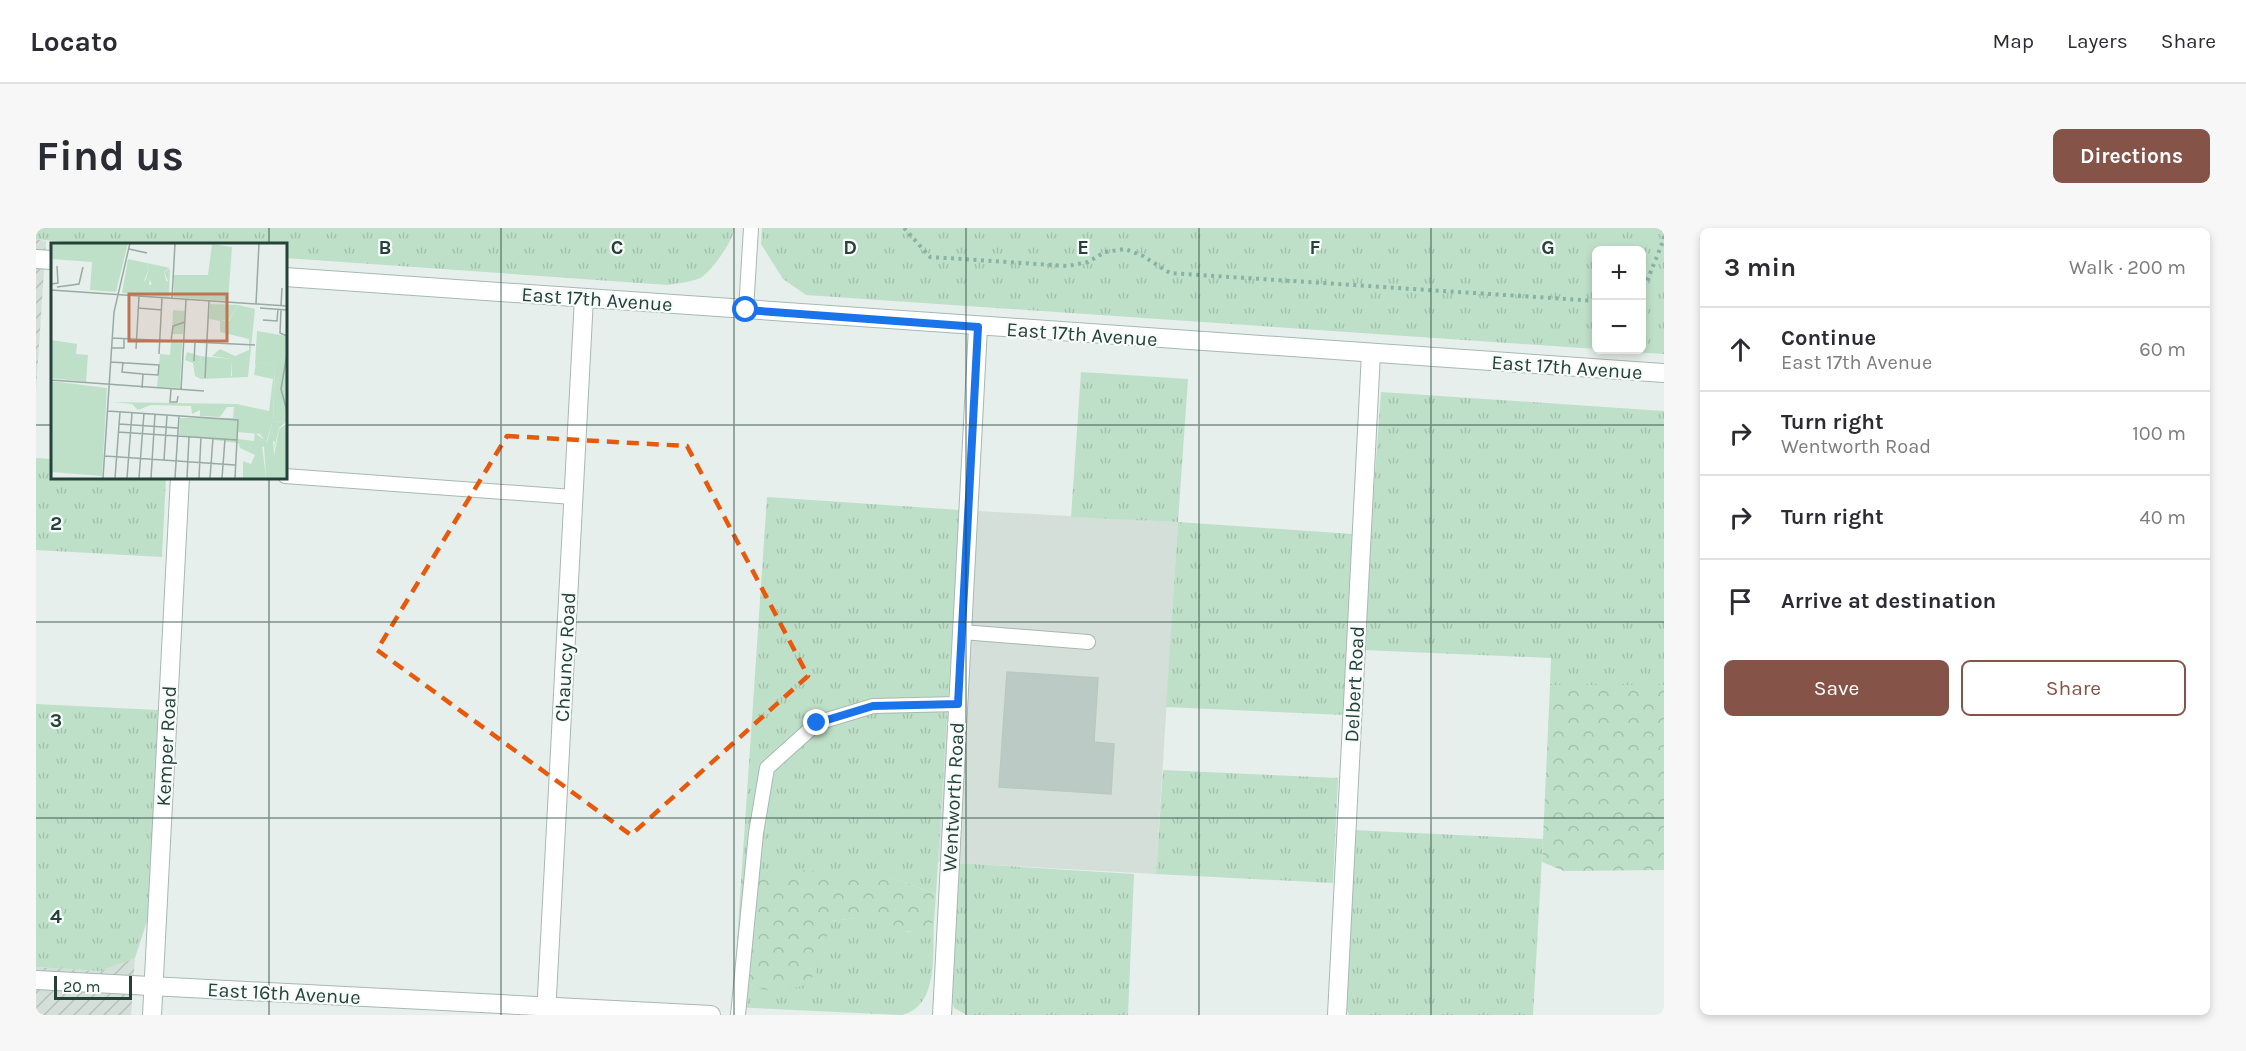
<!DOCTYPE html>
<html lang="en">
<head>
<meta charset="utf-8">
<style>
	:root { --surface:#fff; --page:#f7f7f7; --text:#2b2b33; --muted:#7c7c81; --line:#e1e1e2; --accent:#855347 }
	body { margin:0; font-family:Karla,sans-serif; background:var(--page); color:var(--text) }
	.controls { position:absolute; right:18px; top:18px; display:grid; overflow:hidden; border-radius:9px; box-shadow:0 3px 9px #0003 }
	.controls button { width:54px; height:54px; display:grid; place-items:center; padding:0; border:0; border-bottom:2px solid var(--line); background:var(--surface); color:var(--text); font:30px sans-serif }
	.scale { position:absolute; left:18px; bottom:15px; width:78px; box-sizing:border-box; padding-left:6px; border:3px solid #24423a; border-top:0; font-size:16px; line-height:21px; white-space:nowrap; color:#24423a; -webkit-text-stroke:4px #f7fbf9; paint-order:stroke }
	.stop { position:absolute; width:18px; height:18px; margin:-14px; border:4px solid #1a73e8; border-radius:50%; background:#fff }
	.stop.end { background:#1a73e8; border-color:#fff; box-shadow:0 2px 6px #0008 }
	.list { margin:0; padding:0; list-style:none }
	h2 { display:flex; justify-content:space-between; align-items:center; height:78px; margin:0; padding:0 24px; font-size:26px }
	h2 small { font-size:20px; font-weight:400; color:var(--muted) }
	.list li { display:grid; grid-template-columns:39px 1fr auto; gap:18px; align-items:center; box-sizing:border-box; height:84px; padding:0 24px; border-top:2px solid var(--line) }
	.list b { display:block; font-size:22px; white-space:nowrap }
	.list p { margin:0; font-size:20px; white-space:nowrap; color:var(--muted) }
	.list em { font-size:20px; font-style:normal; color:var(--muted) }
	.actions { display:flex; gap:12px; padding:18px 24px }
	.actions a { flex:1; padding:14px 0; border:2px solid var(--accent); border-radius:9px; text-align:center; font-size:21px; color:var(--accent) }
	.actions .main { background:var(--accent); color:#fff }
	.icon { flex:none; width:33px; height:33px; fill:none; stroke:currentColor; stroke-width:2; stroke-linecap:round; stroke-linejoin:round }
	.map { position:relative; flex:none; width:1628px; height:787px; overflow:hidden; border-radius:9px }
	header { display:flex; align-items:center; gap:36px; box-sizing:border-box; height:84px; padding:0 30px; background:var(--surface); border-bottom:2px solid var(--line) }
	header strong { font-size:28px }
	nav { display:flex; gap:33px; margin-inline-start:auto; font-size:21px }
	.intro { display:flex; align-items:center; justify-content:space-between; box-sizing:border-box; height:144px; padding:0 36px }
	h1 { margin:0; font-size:42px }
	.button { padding:15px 27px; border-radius:9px; background:var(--accent); color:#fff; font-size:21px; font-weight:700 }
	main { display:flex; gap:36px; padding:0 36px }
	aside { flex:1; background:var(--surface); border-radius:9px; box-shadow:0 3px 9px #0003 }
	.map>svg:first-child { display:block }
	.built { fill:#d4dfda }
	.industrial { fill:url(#industrial-furrows) }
	.grass { fill:url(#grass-tufts) }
	.forest { fill:url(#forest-crowns) }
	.building { fill:#bbcac4; stroke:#b8c9c2; stroke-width:1.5 }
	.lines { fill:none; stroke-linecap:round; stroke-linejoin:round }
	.service-casing { stroke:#a8b8b2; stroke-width:16 }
	.minor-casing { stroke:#a8b8b2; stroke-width:20 }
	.tertiary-casing { stroke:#a8b8b2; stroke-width:20 }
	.path { stroke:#86b3a5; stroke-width:4; stroke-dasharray:3 4.5; stroke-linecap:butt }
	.service { stroke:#fff; stroke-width:14 }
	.minor { stroke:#fff; stroke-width:18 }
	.tertiary { stroke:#fff; stroke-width:18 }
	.route { stroke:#1a73e8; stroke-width:8 }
	.marked { fill:none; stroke:#e8590c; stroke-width:4.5; stroke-dasharray:12 8; stroke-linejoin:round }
	.grid { fill:none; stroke:#24423a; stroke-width:1.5; stroke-opacity:0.55 }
	.labels { text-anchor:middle; stroke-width:4.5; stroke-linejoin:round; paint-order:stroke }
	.street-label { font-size:20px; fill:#24423a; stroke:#f7fbf9 }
	.inset-road { fill:none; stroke:#98aaa4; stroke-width:1.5 }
	.view { fill:#c07456; fill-opacity:0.15; stroke:#c07456; stroke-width:3 }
	.inset-edge { fill:none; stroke:#24423a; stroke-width:3 }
	.grid-label { font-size:20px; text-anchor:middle; font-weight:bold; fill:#24423a; stroke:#f7fbf9; stroke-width:4.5; stroke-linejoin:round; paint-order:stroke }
</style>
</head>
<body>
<header>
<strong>Locato</strong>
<nav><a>Map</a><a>Layers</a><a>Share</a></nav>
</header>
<div class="intro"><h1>Find us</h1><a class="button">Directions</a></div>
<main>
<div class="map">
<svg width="1628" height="787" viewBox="0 0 1628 787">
	<defs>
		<pattern id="industrial-furrows" width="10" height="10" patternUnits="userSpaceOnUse" patternTransform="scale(1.5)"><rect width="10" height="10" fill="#d4dfda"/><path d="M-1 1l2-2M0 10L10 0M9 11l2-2" fill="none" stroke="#b6c1bc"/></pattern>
		<pattern id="grass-tufts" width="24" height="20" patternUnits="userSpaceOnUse" patternTransform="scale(1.5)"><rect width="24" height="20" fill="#bfe0c8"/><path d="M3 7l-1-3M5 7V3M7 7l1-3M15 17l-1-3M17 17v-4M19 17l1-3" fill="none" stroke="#a4c1ad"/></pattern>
		<pattern id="forest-crowns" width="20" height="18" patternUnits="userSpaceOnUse" patternTransform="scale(1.5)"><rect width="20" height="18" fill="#bfe0c8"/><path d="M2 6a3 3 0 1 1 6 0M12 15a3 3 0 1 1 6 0" fill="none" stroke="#a4c1ad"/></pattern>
	</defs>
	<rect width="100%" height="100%" fill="#e6efeb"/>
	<path class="built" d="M924,282L1142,294L1120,646L902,634Z"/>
	<g class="industrial">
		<path d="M0,11L10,13L0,162Z"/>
		<path d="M99,730L95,787H0V739L65,743Z"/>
	</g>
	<g class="grass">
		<path d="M0,0H698C698,12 677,41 666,49C658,54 642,55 632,57L249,30V16C167,16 82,22 0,11Z"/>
		<path d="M726,0H1628V126L1566,122H1606V22H1560V121L770,67L747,51L725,16Z"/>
		<path d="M1045,144L1152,151L1142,294L1316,306L1308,487L1130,479L1142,294L1035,289Z"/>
		<path d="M1345,164L1628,183V457H1514L1515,430L1326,422Z"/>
		<path d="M0,230L16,231V249H130L126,329L0,322Z"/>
		<path d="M731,269L924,282L900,666L854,649L718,654L704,668Z"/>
		<path d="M0,476L122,482L113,687L99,730L65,743L0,739Z"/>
		<path d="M1127,542L1302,550L1297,655L1120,646Z"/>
		<path d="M1317,602L1507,611L1497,787H1313L1311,782Z"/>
		<path d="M920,635L1098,646L1092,787H931L918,780L913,766Z"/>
		<path d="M819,690C825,690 833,689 838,690C868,699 864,713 898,694C896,725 904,779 865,787L697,779L699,744L721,761L796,693Z"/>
	</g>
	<g class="forest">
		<path d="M1514,457H1628V642L1528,643L1506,634Z"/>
		<path d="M770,642L854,649L900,666L898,694L883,703H864L838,690H819L796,693L780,744L770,757L744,763L721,761L699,744L704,668C727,645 739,643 770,642Z"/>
	</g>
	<path class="building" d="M971,444L1062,450L1058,514L1078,516L1075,566L963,559Z"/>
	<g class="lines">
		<g class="service-casing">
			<g id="service">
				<path d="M710,82L715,0"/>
				<path d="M249,248L537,269"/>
				<path d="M926,404L1052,414"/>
				<path d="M702,787L720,605L731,540L781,495L837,478L922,476"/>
			</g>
		</g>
		<g class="minor-casing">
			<g id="minor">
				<path d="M0,752L675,787"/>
				<path d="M116,787L144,249"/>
				<path d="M510,787L548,70"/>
				<path d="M906,787L942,99"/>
				<path d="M1301,787L1335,125"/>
			</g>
		</g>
		<g class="tertiary-casing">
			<g id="tertiary">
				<path d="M0,31L16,32"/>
				<path d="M249,49L1628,145"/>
			</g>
		</g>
		<g class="path">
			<path d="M868,0L894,29L1032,38L1052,34L1069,24L1089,21L1107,28L1134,45L1560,73"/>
			<path d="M1606,58L1611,53L1628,11L1627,0"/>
		</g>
		<use href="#service" class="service"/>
		<use href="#minor" class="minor"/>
		<use href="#tertiary" class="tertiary"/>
	</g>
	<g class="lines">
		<path class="route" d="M710,82L942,99L922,476L837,478L781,495"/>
	</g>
	<path class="marked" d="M471,208L651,218L772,448L595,607L341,422Z"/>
	<path class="grid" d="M233,0V16M465,0V787M698,0V787M930,0V787M1163,0V787M1395,0V787M0,197H16M249,197H1628M233,249V787M0,394H1628M0,590H1628"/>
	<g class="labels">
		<g class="street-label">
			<text transform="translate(561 71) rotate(4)" y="7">East 17th Avenue</text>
			<text transform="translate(1046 106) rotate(4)" y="7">East 17th Avenue</text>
			<text transform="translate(1531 139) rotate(4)" y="7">East 17th Avenue</text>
			<text transform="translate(529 429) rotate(-87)" y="7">Chauncy Road</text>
			<text transform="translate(1318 456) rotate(-87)" y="7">Delbert Road</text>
			<text transform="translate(130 518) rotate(-87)" y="7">Kemper Road</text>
			<text transform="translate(917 569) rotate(-87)" y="7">Wentworth Road</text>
			<text transform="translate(248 765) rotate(3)" y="7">East 16th Avenue</text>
		</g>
	</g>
	<g transform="translate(15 15)">
		<rect width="236" height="236" fill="#e6efeb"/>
		<path d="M0,0H77L65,49L39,47L41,19L0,16ZM161,1L181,4L177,58L123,54V32H157ZM77,16L96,20L98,26L93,38L99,35L98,42L117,38L113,29L119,26L118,54L71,50ZM159,61L187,62L178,77L169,78L158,76ZM122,67L134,68L132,91H121ZM0,97L26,101L25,111L37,112L35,139L0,135ZM120,99H131L129,145L106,144L109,111L119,112ZM149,113L180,116V133L197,134L150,136L153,130ZM0,138L56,145L51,233L0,229ZM183,164L187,167V196L203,198L204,190L216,199L221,180L223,213L228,186L235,181V235H215L213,204L128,192L129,175H182Z" fill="#bfe0c8"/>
		<path d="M96,20L119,25L113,29L116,41L102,44L98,35L94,39L98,26ZM187,62L204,66L197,134H181L180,116L161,113L169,106L184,113L198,107V96L169,89V78H178ZM136,109L149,113L153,130L150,136L144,133L142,120L134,117ZM211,119L224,123L222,178L235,179L228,185L221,215L224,199L220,197L221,180L215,200L209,191L187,189V167L183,164H176L169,174L149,173V167L141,171L140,163L100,162L87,167L81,161L61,159L186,161L218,168L222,136L203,132L205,120ZM187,198L211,202L215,235H192V218L200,221L204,212L189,205Z" fill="#bfe0c8"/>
		<path d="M206,88L235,93V179L222,178L224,123L210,119L204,122Z" fill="#bfe0c8"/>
		<path class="inset-road" d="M78,6L96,10M0,41L7,40L6,23M6,44L28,41L32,24M0,47L236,63M121,56L124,0M205,61L208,0M230,63L231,45M87,65L111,67M209,65L236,67M230,66L229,90L236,93M212,77L226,78L227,66M61,95L204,102M120,98L122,83L134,79M61,105H73V96M85,106L88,53M108,111L111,55M236,111L230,146L236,168M143,118L144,99M60,119L108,122L107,132L92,131L91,145M72,119L71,129L92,131M154,135L158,58M0,137L153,148M120,146L119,159H126L127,153M130,147L135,57M57,168L187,177L184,235M68,181L127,185M67,189L186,197M54,213L184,222M113,217L116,172M52,235L63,69L79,0M64,235L69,169M76,235L81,170M88,235L93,170M100,235L104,171M124,235L128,173M136,235L138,194M148,235L150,194M159,235L162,195M171,235L174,196"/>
		<path class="view" d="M78,51H176V98H78Z"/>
		<rect width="236" height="236" class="inset-edge"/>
	</g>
	<g class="grid-label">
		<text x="349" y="26">B</text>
		<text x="581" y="26">C</text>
		<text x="814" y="26">D</text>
		<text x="1047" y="26">E</text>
		<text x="1279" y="26">F</text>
		<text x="1512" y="26">G</text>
		<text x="20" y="302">2</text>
		<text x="20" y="499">3</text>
		<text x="20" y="695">4</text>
	</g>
</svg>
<div class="controls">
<button>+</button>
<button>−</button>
</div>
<div class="scale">20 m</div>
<div class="stop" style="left:710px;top:82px"></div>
<div class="stop end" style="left:781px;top:495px"></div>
</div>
<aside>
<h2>3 min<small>Walk · 200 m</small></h2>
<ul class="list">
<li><svg class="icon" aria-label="ahead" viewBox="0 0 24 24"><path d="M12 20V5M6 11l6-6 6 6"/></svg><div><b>Continue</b><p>East 17th Avenue</p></div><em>60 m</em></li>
<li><svg class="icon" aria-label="right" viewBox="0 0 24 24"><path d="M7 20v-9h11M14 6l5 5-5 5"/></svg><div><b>Turn right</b><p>Wentworth Road</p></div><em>100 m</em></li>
<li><svg class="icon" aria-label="right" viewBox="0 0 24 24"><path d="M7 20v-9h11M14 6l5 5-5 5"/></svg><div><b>Turn right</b></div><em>40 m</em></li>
<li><svg class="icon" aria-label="arrive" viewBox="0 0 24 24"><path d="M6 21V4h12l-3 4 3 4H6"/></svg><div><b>Arrive at destination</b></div></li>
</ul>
<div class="actions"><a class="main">Save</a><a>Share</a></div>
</aside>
</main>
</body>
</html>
